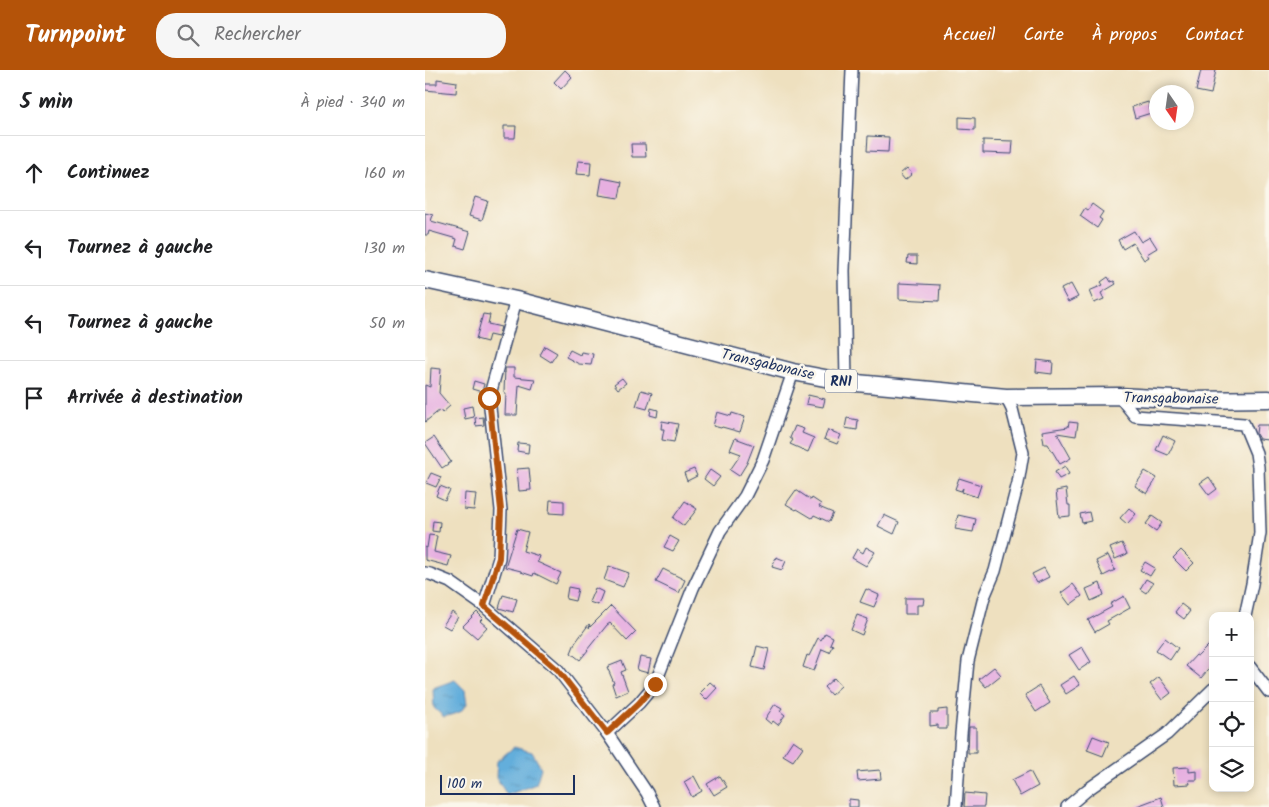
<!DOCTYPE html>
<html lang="fr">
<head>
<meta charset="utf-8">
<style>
	:root { --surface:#fff; --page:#f6f6f6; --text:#202124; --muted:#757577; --line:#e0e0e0; --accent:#b45309 }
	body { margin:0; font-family:Kalam,sans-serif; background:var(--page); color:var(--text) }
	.controls { position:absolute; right:15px; bottom:15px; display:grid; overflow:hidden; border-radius:10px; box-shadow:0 2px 8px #0003 }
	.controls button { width:45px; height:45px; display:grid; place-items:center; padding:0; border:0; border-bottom:1px solid var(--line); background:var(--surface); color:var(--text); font:25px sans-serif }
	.compass { position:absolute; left:724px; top:15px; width:45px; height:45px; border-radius:50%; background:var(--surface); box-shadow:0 2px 8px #0003; rotate:167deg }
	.scale { position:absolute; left:15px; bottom:12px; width:135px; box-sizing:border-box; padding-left:5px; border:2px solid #1b2f5e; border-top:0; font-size:14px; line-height:18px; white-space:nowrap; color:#1b2f5e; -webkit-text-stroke:4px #fbf7ec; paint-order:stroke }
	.stop { position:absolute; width:15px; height:15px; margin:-11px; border:4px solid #b45309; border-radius:50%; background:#fff }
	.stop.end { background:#b45309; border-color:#fff; box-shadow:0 1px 5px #0008 }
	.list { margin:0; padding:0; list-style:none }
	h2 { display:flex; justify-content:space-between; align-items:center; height:65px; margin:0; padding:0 20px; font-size:21px }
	h2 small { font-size:16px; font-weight:400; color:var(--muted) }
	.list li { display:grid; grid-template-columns:32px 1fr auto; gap:15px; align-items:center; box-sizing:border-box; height:75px; padding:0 20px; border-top:1px solid var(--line) }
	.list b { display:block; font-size:19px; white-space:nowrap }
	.list em { font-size:16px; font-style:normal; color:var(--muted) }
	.icon { flex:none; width:28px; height:28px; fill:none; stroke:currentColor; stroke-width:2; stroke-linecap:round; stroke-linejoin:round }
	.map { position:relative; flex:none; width:844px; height:737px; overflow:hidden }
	header { display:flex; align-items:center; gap:30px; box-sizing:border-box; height:70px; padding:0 25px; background:var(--accent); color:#fff }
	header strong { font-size:24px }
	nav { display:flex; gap:28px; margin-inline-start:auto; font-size:18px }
	.search { width:350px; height:45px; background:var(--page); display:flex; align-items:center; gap:12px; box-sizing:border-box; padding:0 18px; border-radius:20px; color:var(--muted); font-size:19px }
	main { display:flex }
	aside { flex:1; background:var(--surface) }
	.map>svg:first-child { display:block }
	.water { fill:url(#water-ripples); stroke:#3f6e9c }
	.building { fill:#e6afe0 }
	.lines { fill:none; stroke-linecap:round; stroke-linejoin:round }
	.minor-casing { stroke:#3b4a6d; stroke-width:14 }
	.highway-casing { stroke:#3b4a6d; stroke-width:19 }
	.minor { stroke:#fff; stroke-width:11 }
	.highway { stroke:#fff; stroke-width:16 }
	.route { stroke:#b45309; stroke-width:6 }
	.labels { text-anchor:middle; stroke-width:5; stroke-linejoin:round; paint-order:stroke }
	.shield { fill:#fbf7ec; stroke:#5e6b89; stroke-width:1 }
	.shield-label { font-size:14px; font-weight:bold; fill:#1b2f5e }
	.street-label { font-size:15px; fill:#1b2f5e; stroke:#fbf7ec }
</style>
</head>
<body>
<header>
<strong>Turnpoint</strong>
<div class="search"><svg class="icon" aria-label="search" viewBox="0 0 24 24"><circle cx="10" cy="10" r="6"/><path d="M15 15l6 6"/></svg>Rechercher</div>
<nav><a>Accueil</a><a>Carte</a><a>À propos</a><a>Contact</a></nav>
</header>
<main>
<aside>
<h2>5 min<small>À pied · 340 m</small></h2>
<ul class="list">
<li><svg class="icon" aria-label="ahead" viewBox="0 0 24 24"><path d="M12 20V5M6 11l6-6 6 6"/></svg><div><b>Continuez</b></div><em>160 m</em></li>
<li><svg class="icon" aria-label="left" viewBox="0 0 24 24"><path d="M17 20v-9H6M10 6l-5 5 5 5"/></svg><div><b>Tournez à gauche</b></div><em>130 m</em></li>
<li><svg class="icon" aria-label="left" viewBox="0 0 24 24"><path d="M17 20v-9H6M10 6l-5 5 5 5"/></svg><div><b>Tournez à gauche</b></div><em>50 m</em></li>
<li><svg class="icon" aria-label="arrive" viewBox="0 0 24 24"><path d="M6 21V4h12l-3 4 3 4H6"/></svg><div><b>Arrivée à destination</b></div></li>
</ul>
</aside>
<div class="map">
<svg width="844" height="737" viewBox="0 0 844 737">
	<defs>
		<pattern id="water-ripples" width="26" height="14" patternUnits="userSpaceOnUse" patternTransform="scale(1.25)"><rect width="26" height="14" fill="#63aedb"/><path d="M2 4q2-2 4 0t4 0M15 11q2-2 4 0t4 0" fill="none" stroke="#518eb5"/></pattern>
	</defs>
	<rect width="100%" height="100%" fill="#fbf7ec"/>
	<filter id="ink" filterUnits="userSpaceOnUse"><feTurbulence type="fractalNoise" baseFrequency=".02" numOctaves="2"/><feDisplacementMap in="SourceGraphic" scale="10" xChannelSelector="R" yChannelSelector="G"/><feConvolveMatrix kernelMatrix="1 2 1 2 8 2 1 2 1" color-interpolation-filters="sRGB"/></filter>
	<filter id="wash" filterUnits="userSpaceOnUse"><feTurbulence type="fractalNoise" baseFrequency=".0096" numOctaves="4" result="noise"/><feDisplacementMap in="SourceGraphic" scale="20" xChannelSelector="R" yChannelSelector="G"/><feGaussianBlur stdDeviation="1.12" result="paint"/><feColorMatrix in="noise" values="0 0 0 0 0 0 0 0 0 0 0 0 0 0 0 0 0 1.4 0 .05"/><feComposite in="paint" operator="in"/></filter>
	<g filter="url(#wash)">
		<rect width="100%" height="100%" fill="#eee0bf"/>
		<g class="water">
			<path d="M30,610L40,620L42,634L35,642L19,647L9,638L8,618Z"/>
			<path d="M89,677L107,682L116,698L111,714L82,725L71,707L72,691Z"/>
		</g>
		<g id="blocks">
			<g class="building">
				<path d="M140,0L147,7L136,19L129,12Z"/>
				<path d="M776,0H791L786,24L771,21Z"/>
				<path d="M12,9L32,12L31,23L0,20V14H12Z"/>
				<path d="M723,32L726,43L710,48L707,37Z"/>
				<path d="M534,47L550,48V60L534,59Z"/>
				<path d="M79,56H91L90,68H79Z"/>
				<path d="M443,66L464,67L463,82L442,81Z"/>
				<path d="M558,70L588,71L587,84L558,83Z"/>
				<path d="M206,74H220L221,87H207Z"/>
				<path d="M153,91L166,92L165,105L151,104Z"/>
				<path d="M482,98L487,104L480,110L475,104Z"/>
				<path d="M177,108L197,112L194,128L174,125Z"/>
				<path d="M50,127L63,131L57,150L44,146Z"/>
				<path d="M667,134L678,142L674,148L677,150L672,158L655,146L660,138L663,140Z"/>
				<path d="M0,143L8,145L6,151L45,162L40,179L30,176L32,169L4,161L3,165H0Z"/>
				<path d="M709,161L716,172L725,167L732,178L722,184L724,187L719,190L708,173L698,179L693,170Z"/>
				<path d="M483,186H492V194L482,193Z"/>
				<path d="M683,207L686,212L689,211L691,214L676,223L679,229L669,233L664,221L678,215L676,212Z"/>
				<path d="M474,213L515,215L514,231L474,229Z"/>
				<path d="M646,214L653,227L643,232L636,219Z"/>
				<path d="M58,244L65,245L63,254L76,257L73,267L64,265L62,272L51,269Z"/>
				<path d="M120,276L132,283L126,292L115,285Z"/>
				<path d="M145,280L155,285L156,282L168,284L166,295L154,294L141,287Z"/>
				<path d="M612,290L628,292L627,304L611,302Z"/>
				<path d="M6,298L16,299L14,323L25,336L17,343L15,340L0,352V315L5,317Z"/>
				<path d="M80,298H89V307L110,309L107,319L94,315L92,345H80L81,323L79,322Z"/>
				<path d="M197,308L201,313L193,319L189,314Z"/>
				<path d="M49,311L59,314L57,322L47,319Z"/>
				<path d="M216,320L227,323L222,339L211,336Z"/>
				<path d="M383,325L400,329L398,337L381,334Z"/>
				<path d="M47,336L49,347L40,349L38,338Z"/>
				<path d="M226,338L233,340L232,347L225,345Z"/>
				<path d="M292,342L306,346L307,343L320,347L315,362L297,357L296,358L288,356Z"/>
				<path d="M58,347L59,355L51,356L50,348Z"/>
				<path d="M422,348L433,350L432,360L420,358Z"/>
				<path d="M237,351L253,354L249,372L237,370L239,359H236Z"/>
				<path d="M644,352L653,353L651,366L632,363L646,388L635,394L623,374H619L617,361L643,357Z"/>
				<path d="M832,355H843V370L834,369L831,364Z"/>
				<path d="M370,356L379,359L377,363L389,368L383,382L365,374L368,370L365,368Z"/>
				<path d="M403,360L416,365L412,374L399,369Z"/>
				<path d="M738,365L750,371L743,385L731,380Z"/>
				<path d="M9,367L26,392L17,398L0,373Z"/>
				<path d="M310,368L329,375L322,393L314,406L305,400L316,384L305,380Z"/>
				<path d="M93,373L104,374L103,383L92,381Z"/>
				<path d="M640,396L644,404L634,409L630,402Z"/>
				<path d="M104,398L106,420L94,421L92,399Z"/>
				<path d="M269,399L272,406L262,411L259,403Z"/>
				<path d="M285,400L295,407L288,416L279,409Z"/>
				<path d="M720,401L732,408L722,424L710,416Z"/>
				<path d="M6,403L16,407L11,417L1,413Z"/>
				<path d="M784,407L792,419L784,425L775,413Z"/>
				<path d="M534,408L556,415L552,427L537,422L538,418L536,421L530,419Z"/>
				<path d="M15,416L25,420L20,430L11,426Z"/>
				<path d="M641,419L643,435H645V446L634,447L631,421Z"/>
				<path d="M371,420L386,430L387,428L396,434L394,437L408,443L404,452L389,445L387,448L372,439L371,440L361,434Z"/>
				<path d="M40,423L51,424L49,440L39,439Z"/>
				<path d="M125,430L139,431V444L124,443Z"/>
				<path d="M260,431L272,439L259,456L248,448Z"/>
				<path d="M704,438L711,444L702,454L695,448Z"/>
				<path d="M664,442L666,451L657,453L655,444Z"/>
				<path d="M459,445L474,452L469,464L453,456Z"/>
				<path d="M533,445L551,449L548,462L530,459Z"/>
				<path d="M727,446L737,453L731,461L721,454Z"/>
				<path d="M8,451L15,452L14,462L7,461Z"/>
				<path d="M92,459L103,462L98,481L114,486L112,492L136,503L131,514L109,503L108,506L96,502V501L80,497Z"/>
				<path d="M4,465L12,466L9,482L26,486L23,496L0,490V477L2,478Z"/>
				<path d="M245,466L254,471L248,481L239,477Z"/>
				<path d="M697,473L702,484L690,489L685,478Z"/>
				<path d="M441,477L450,482L441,496L427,488L432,479L438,483Z"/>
				<path d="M756,480L769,493L761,501L748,488Z"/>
				<path d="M683,485L690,500L678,506L671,491Z"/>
				<path d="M351,487L361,491L357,500L347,497Z"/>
				<path d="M720,492L730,498L725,506L715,500Z"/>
				<path d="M184,496L204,503L198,517L179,510Z"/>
				<path d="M619,498L624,507L612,513L607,504Z"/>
				<path d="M238,499L260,510L254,523L231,512Z"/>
				<path d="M721,509L728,513L721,523L715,519Z"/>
				<path d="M675,513L679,525L666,531L661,519Z"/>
				<path d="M648,514L657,526L645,535L636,523Z"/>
				<path d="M143,517L153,519L150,531L141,529Z"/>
				<path d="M170,518L178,522L173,535L164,532Z"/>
				<path d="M441,519L454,525L449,537L435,532Z"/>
				<path d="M78,525L92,529L88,542L74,538Z"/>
				<path d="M699,526L705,538L682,551L684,554L670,562L663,550L687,537L685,534Z"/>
				<path d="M480,528H499L498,535H492V544H480Z"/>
				<path d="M756,534L765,541L759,549L750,542Z"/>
				<path d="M186,536L211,562L202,571L185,553L182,555L162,580H163L155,590L146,583L150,573L164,554L165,555L164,558Z"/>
				<path d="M27,542L33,547L25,559L18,555Z"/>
				<path d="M52,542L58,548L55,551L62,557L52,568L38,556Z"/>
				<path d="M432,545L443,549L437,565L426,560Z"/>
				<path d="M400,563L408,567L405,574L408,575L404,582L397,579L389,601L378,597L382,585L384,586L393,568L396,570Z"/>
				<path d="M740,568L753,578L745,590L731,580Z"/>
				<path d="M788,571V594L776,608L761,596L771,585L773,586Z"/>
				<path d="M332,576L344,579L339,600L327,597Z"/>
				<path d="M657,577L666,592L654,600L644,585Z"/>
				<path d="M215,587L226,589L223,603L212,600Z"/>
				<path d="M197,591L201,600L196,602L203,621L191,626L187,614L189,613L182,597Z"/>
				<path d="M569,597L576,605L561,617L554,609Z"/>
				<path d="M649,606L655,615L641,624L635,615Z"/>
				<path d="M734,607L746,623L737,630L725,614Z"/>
				<path d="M409,608L416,616L406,625L399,617Z"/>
				<path d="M285,612L292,618L281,630L274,623Z"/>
				<path d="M614,616L625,633L611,642L600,625Z"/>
				<path d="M350,634L357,638L355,641L360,645L353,655L348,651L346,654L340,649Z"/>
				<path d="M522,639V659H513V655L505,656V643H513V640Z"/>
				<path d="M544,657H551V683H543Z"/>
				<path d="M668,666L684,672L678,686L662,680Z"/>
				<path d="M368,670L378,677L368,691L358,685Z"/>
				<path d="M764,697V702L772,701V710H764L765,714L749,715L748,698Z"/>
				<path d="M455,700L456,709L433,711L432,702Z"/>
				<path d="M605,701L613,716L595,726L587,710Z"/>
				<path d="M269,706L277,721L267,727L259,712Z"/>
				<path d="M295,706L302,717L289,725L282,714Z"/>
				<path d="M540,723L560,725L559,737H539Z"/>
				<path d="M736,727L739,737H712V736Z"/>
				<path d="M424,729L433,730V737H424Z"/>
			</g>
		</g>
	</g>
	<g filter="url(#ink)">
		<use href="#blocks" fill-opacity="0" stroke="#3b4a6d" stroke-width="1"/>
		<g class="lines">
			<g class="minor-casing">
				<g id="minor">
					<path d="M421,312L419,201L427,0"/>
					<path d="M694,326L710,346L819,354L831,383L833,397L835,463L827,514L820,546"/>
					<path d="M0,503L5,504L25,512L59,536L133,600L182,663L222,723L229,737"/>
					<path d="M59,536L74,488L76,440L64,328L91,230"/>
					<path d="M825,597L844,622"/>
					<path d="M182,663L214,633L230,614L268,518L295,461L320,426L338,390L368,302"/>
					<path d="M531,737L536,664L543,591L559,527L570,501L593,413L598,383L587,339L581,327"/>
					<path d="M642,737L662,720L742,664L788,619"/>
				</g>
			</g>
			<g class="highway-casing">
				<path id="highway" d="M0,210L91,230L368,302L421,312L581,327L694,326L765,330L844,329"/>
			</g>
			<use href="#minor" class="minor"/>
			<use href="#highway" class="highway"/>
		</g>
	</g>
	<g class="lines" filter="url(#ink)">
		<path class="route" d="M64,328L76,440L74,488L59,536L133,600L182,663L214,633L230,614"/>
	</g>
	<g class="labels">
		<rect class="shield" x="400" y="299.5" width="32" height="23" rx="4"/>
		<g class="shield-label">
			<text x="416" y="316">RN1</text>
		</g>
		<g class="street-label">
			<text transform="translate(343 294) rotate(13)" y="5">Transgabonaise</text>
			<text transform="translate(746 328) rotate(1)" y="5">Transgabonaise</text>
		</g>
	</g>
</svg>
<div class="controls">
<button>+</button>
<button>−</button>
<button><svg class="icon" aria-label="locate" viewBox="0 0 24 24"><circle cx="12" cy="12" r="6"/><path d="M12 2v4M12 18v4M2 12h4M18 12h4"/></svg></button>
<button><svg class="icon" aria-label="layers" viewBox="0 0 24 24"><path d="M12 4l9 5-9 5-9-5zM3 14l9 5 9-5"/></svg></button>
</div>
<svg class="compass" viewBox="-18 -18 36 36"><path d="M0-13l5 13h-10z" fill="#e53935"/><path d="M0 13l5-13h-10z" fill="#757577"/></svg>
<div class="scale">100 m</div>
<div class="stop" style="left:64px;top:328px"></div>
<div class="stop end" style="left:230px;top:614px"></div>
</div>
</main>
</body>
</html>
